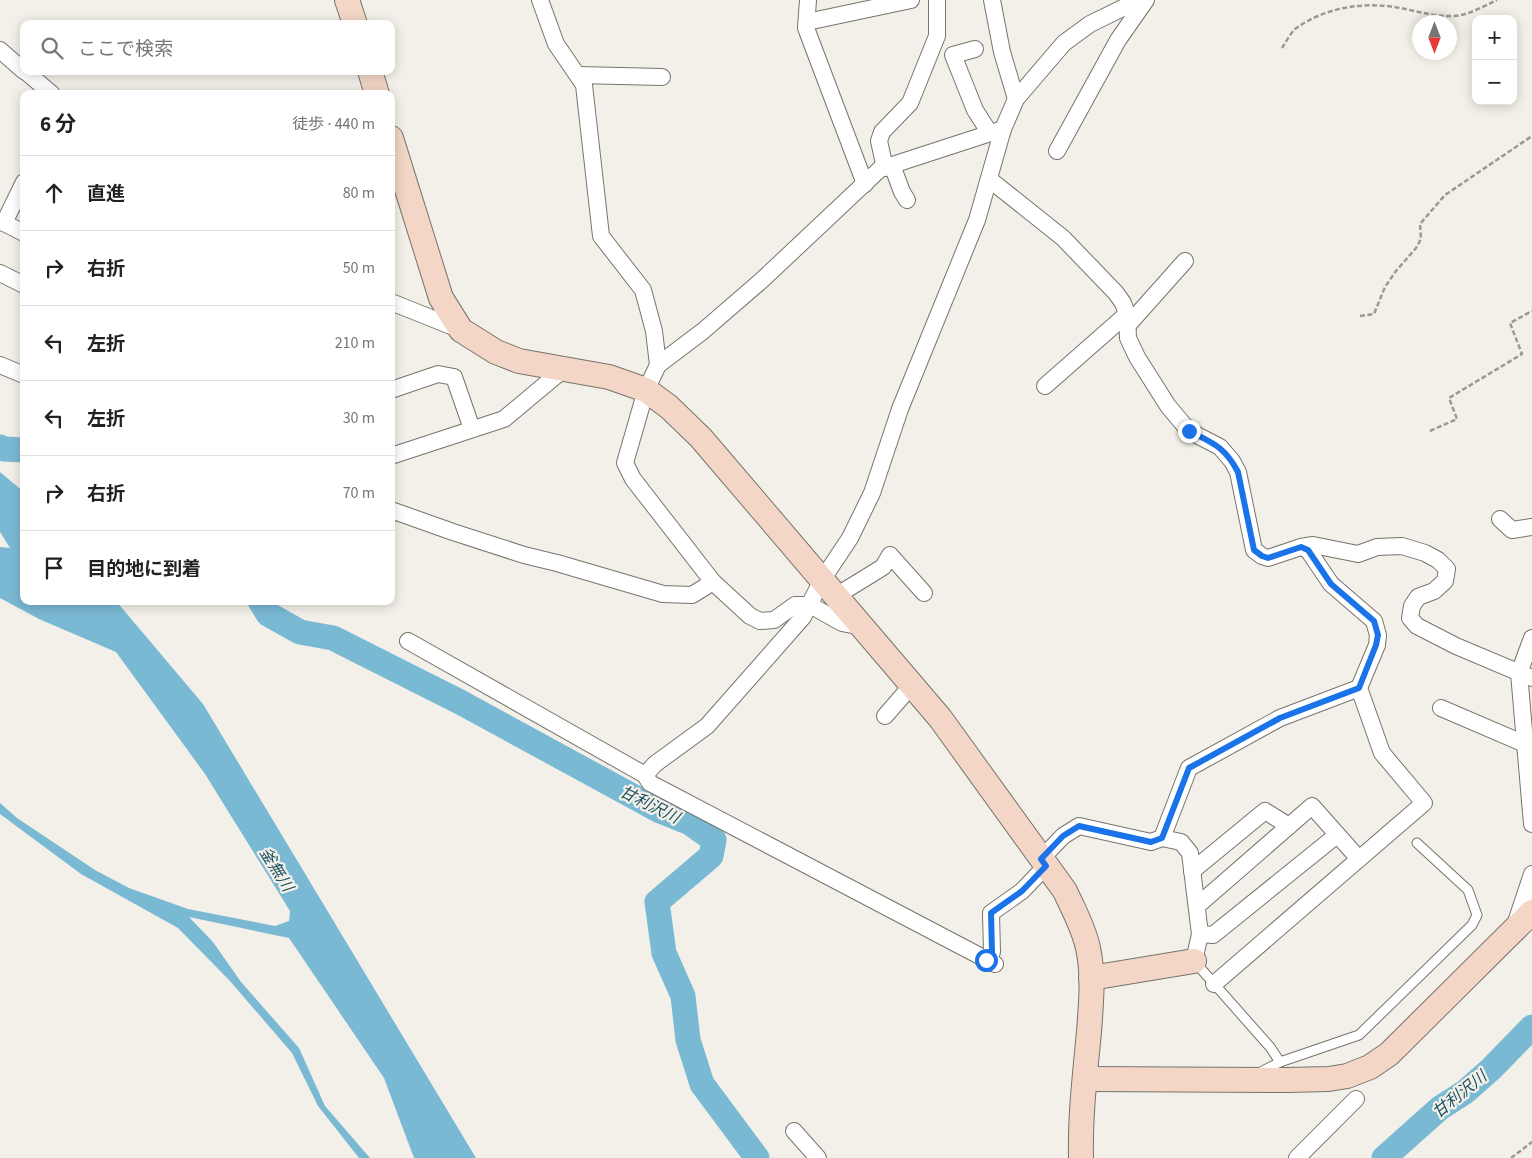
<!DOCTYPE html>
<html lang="ja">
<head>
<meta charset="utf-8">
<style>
	:root { --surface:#fff; --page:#f2f2f2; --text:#222; --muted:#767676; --line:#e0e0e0 }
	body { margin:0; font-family:"Source Sans 3","Noto Sans JP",sans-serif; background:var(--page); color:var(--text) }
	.controls { position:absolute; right:15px; top:15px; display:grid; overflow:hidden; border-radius:10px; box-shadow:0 2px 12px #0003 }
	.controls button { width:45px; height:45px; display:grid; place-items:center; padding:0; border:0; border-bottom:1px solid var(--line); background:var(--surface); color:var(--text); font:25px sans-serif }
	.compass { position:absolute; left:1412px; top:15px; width:45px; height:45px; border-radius:50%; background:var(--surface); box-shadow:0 2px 12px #0003; rotate:180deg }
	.stop { position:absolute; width:15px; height:15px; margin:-11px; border:4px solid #1a73e8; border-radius:50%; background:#fff }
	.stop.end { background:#1a73e8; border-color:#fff; box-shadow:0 1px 5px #0008 }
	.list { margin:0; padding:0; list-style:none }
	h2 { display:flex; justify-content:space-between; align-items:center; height:65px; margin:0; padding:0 20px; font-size:21px }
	h2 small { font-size:16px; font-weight:400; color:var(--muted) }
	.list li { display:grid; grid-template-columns:32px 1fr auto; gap:15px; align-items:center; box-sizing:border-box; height:75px; padding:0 20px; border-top:1px solid var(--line) }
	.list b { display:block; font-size:19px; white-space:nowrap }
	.list em { font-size:16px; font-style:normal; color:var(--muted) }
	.icon { flex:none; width:28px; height:28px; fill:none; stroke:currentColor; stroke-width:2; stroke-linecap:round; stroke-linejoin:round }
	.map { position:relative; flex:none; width:1532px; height:1158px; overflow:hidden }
	.search { position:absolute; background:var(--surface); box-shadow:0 2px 12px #0003; left:20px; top:20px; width:375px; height:55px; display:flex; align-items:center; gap:12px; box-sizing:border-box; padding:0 18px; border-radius:10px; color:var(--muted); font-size:19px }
	.panel { position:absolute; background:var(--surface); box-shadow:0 2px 12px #0003; left:20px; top:90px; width:375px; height:515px; border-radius:10px }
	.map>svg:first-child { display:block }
	.water { fill:#7ab9d4 }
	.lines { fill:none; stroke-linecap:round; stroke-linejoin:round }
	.river { stroke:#7ab9d4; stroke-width:25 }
	.lane-casing { stroke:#76746d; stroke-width:11 }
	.street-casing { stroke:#76746d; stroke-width:18 }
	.secondary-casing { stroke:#76746d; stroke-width:26 }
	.path { stroke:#9a9993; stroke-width:2.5; stroke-dasharray:5 2.5; stroke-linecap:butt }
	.lane { stroke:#fff; stroke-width:9 }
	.street { stroke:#fff; stroke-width:16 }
	.secondary { stroke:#f3d6c5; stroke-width:24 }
	.route { stroke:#1a73e8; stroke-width:6 }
	.labels { text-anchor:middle; stroke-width:4.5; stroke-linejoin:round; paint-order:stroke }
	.water-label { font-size:16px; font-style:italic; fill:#1c5063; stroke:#f2f0e8 }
</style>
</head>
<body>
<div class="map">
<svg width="1532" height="1158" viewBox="0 0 1532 1158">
	<rect width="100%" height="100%" fill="#f2f0e8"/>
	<path class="water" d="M0,472L24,492V601H116L203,704L476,1158H414L384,1078L289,938L189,917L213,942L241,982L299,1048L325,1106L370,1158H359L318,1106L292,1053L230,981L178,928L81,874L0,814V803L17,818L95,870L129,888L188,909L275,926L289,921L290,911L205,774L116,652L39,619L0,598V547L10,548L0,532Z"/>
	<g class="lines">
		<g class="river">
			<path d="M0,447L4,449L24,450"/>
			<path d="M260,601L268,614L300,632L333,638L460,702L660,811L690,823L714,840L711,856L657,902L664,953L683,996L688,1040L702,1084L757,1158"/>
			<path d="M1384,1158L1440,1108L1465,1092L1491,1069L1532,1027"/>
		</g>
		<g class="lane-casing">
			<g id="lane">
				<path d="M1194,961L1270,1047L1280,1062"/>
				<path d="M1259,1073L1280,1062L1359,1035L1472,925L1477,915L1468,890L1417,843"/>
			</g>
		</g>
		<g class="street-casing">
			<g id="street">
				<path d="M540,0L556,44L584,85L601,236L643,290L654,331L658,365"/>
				<path d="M808,0L806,28L865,184"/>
				<path d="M992,0L1002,52L1016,99"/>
				<path d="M807,22L911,0"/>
				<path d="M975,49L953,55L975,110L989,132"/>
				<path d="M0,50L24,71"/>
				<path d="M25,71L52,94"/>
				<path d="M578,75L662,77"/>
				<path d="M1057,151L1118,40L1146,0"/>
				<path d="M892,165L902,192L907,200"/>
				<path d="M885,168L879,141L882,132L910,103L937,36V0"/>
				<path d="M989,179L1063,238L1116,293L1123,303L1127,314L1128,338L1137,357L1168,406L1189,431L1220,447L1232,461L1238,472L1254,550L1262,556L1268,558L1301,547L1308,550L1331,584L1374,621L1378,635L1377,645L1359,688L1382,753L1424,803L1214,984"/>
				<path d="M0,221L24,233"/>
				<path d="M4,223L24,182"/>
				<path d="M0,273L24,285"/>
				<path d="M391,302L461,330"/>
				<path d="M1128,325L1185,261"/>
				<path d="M0,365L24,375"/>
				<path d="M1045,386L1127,314"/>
				<path d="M391,390L438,374L454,377L472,429"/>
				<path d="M391,456L504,419L565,368"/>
				<path d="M391,510L453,532L524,555L557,563L663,594L692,595L713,582"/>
				<path d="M1500,519L1512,530L1532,527"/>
				<path d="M1301,547L1313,545L1358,554L1377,547L1402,546L1425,553L1438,560L1447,569L1445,581L1434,591L1418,597L1412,606L1410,618L1417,626L1456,646L1532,678"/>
				<path d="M836,596L883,567L890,555L924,593"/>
				<path d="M862,627L842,623L810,605H795L774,620L760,621L750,616L713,582L633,479L625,463L646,390L658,365L703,331L762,280L880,169L1003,129"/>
				<path d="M1532,638L1519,673L1532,824"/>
				<path d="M408,641L645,775L650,783L995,964"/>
				<path d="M1441,708L1532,747"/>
				<path d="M885,716L912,685"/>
				<path d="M645,775L655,764L707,726L803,617L822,580L850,538L872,493L900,409L977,220L1003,129L1016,99L1064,43L1090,24L1139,0"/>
				<path d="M1162,838L1189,768L1280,718L1359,688"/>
				<path d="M1041,859L1063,836L1079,826L1151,842L1162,838L1181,842L1190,853L1200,934L1194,961"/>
				<path d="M1192,871L1265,811L1289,826"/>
				<path d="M1197,906L1312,806L1359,859"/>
				<path d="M1515,925L1532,874"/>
				<path d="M1200,934L1213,935L1337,835"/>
				<path d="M986,959L992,952L991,913L1022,891L1046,866"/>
				<path d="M794,1131L818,1158"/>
				<path d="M1297,1158L1356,1099"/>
			</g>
		</g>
		<g class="secondary-casing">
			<g id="secondary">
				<path d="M347,0L355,24"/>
				<path d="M370,71L377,94"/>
				<path d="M391,138L441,298L461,330L496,352L519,361L609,377L646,390L669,407L701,438L940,718L1065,891C1073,909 1084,928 1088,948C1094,975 1091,1004 1089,1032C1085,1074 1080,1116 1081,1158"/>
				<path d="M1091,978L1194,961"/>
				<path d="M1085,1079L1287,1080L1329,1079L1347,1076L1370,1067L1389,1054L1532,912"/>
			</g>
		</g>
		<g class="path">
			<path d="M1282,48C1286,42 1290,34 1295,29C1321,10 1354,3 1386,6C1409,8 1430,17 1454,16C1469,15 1484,6 1497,0"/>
			<path d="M1360,316L1374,314L1385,287L1396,271L1416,248L1421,239L1420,224L1445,195L1532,136"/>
			<path d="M1430,431L1457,419L1449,398L1522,354L1510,323L1532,311"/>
			<path d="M1511,1158L1532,1142"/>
		</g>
		<use href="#lane" class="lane"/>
		<use href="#street" class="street"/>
		<use href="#secondary" class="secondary"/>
	</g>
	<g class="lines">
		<path class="route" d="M986,960L992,952L991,913L1022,891L1046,866L1041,859L1063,836L1079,826L1151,842L1162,838L1189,768L1280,718L1359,688L1376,645L1378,635L1374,621L1331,584L1308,550L1301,547L1268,558L1262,556L1254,550L1238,472C1225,447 1213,443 1189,431"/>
	</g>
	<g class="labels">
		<g class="water-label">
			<text transform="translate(650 804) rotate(26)" y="6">甘利沢川</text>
			<text transform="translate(277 869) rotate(58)" y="6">釜無川</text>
			<text transform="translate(1459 1094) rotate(-39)" y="6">甘利沢川</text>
		</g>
	</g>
</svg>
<div class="controls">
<button>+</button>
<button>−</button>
</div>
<svg class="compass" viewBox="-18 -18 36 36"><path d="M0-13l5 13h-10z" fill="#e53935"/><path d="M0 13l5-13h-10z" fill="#767676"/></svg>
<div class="stop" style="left:986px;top:960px"></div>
<div class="stop end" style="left:1189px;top:431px"></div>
<div class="search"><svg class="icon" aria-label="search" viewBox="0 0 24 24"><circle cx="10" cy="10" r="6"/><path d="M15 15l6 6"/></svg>ここで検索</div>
<section class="panel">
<h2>6 分<small>徒歩 · 440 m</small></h2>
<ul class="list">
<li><svg class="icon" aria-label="ahead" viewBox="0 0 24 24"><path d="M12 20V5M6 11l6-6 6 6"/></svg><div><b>直進</b></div><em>80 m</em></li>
<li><svg class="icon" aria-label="right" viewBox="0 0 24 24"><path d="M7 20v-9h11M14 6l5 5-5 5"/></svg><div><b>右折</b></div><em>50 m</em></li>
<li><svg class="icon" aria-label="left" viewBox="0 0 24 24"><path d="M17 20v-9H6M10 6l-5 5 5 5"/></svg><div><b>左折</b></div><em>210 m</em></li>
<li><svg class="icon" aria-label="left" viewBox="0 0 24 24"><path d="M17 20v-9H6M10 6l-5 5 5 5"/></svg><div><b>左折</b></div><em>30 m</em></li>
<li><svg class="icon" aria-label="right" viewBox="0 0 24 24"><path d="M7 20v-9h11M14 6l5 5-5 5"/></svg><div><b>右折</b></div><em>70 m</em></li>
<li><svg class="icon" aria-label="arrive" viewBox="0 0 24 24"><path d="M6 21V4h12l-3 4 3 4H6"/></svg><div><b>目的地に到着</b></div></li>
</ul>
</section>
</div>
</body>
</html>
